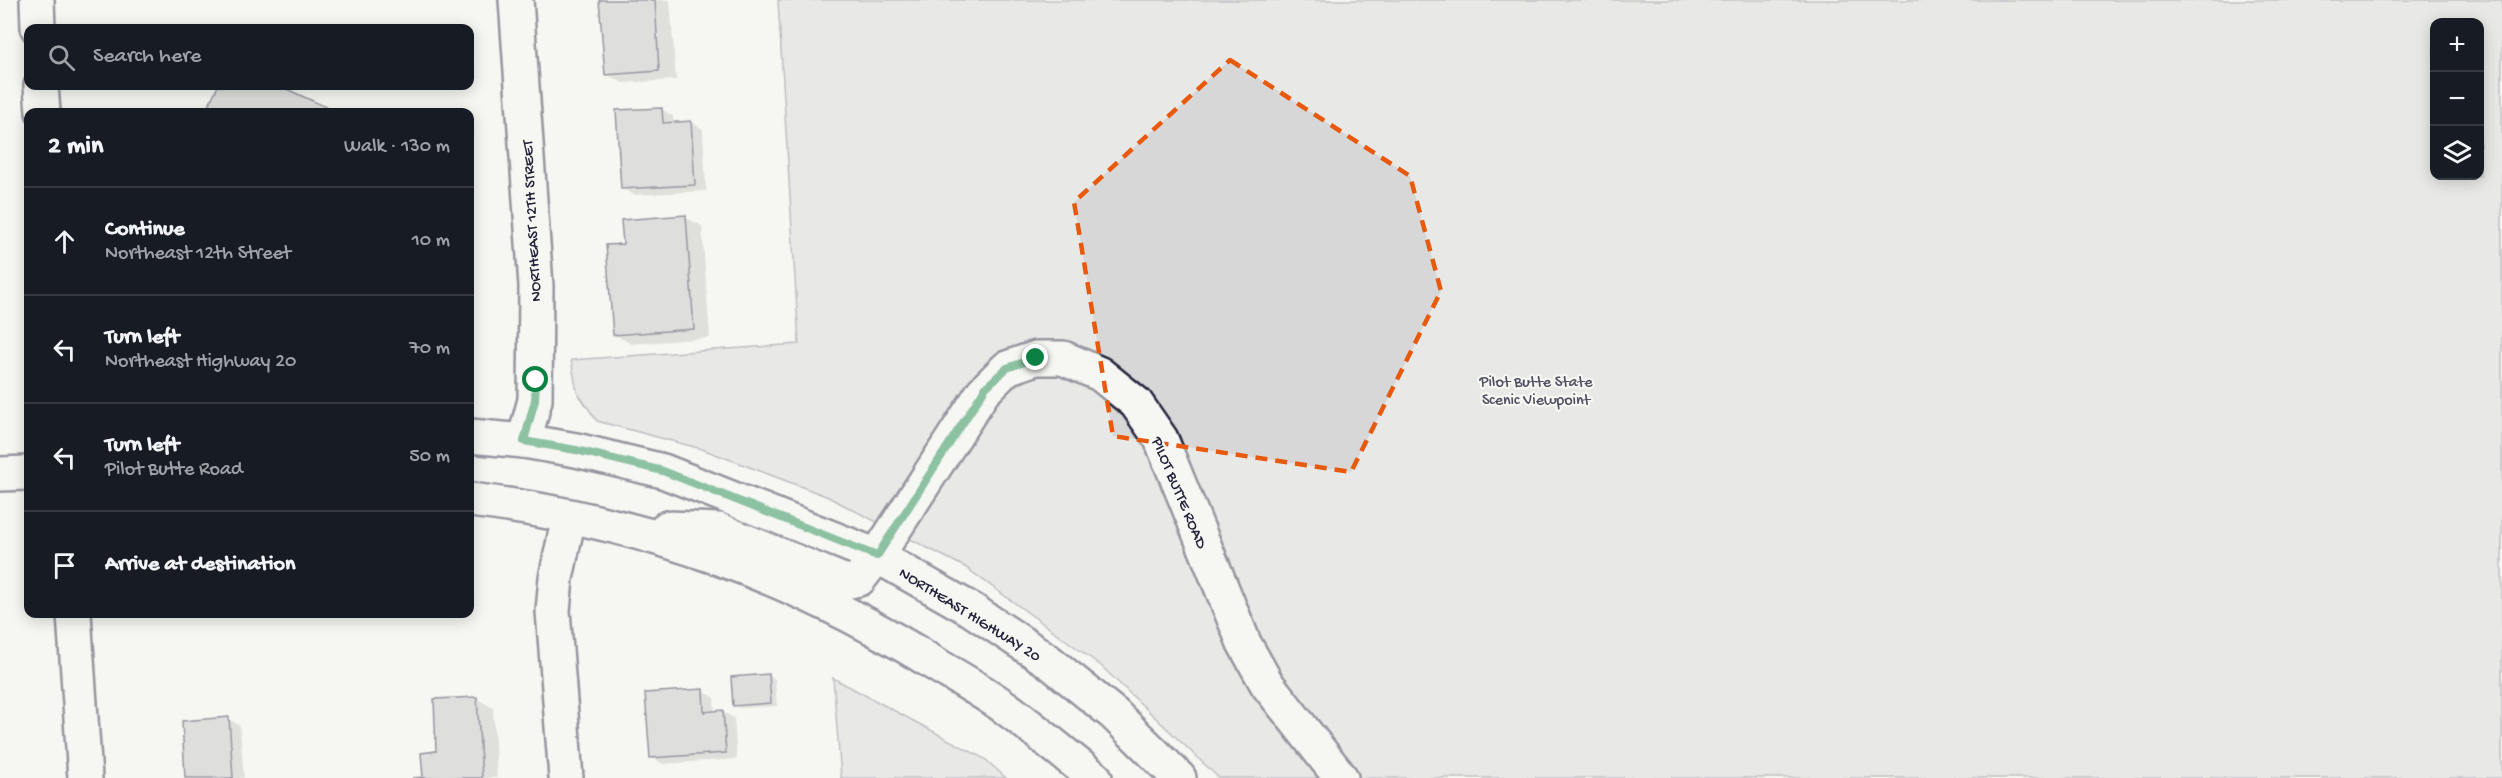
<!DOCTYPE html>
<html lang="en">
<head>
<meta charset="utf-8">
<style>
	:root { --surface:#171b24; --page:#242831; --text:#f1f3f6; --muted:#9ea1a6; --line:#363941 }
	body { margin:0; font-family:"Gochi Hand",sans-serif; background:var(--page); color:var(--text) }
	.controls { position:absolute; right:18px; top:18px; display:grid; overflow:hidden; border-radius:12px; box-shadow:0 3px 15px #0003 }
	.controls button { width:54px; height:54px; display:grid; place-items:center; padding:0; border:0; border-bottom:2px solid var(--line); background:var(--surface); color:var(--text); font:30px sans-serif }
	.stop { position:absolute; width:18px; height:18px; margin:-14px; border:4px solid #0b8043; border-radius:50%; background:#fff }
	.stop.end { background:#0b8043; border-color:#fff; box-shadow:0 2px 6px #0008 }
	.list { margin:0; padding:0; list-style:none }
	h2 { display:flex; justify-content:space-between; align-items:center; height:78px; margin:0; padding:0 24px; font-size:26px }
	h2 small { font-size:20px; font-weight:400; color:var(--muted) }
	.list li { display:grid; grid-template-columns:39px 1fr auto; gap:18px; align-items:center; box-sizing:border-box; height:108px; padding:0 24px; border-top:2px solid var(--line) }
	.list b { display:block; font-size:22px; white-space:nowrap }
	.list p { margin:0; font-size:20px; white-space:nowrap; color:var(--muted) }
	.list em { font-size:20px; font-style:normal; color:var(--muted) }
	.icon { flex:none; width:33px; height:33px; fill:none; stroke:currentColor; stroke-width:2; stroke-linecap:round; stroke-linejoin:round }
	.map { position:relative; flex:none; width:2502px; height:778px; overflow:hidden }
	.search { position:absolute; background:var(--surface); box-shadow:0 3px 15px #0003; left:24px; top:24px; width:450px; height:66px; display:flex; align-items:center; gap:15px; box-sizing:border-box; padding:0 21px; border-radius:12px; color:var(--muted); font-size:22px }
	.panel { position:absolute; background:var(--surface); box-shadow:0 3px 15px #0003; left:24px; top:108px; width:450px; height:510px; border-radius:12px }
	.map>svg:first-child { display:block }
	.green { fill:#d7d7d7; stroke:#7c7c89; stroke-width:1.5; fill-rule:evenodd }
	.shadow { fill:#0003 }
	.building { fill:#c2c2c4; stroke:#22223b; stroke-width:1.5 }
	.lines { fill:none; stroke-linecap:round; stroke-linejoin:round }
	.minor-casing { stroke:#22223b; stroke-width:38 }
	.primary-casing { stroke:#22223b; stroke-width:38 }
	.minor { stroke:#f6f6f2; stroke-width:33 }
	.primary { stroke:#f6f6f2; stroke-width:33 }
	.route { stroke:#0b8043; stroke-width:8 }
	.marked { fill:none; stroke:#e8590c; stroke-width:4.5; stroke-dasharray:12 8; stroke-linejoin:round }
	.labels { text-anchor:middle; stroke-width:4.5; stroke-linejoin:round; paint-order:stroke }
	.street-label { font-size:16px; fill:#22223b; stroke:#f6f6f2 }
	.park-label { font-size:16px; fill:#4f4f62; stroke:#f6f6f2 }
</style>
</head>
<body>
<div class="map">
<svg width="2502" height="778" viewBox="0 0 2502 778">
	<rect width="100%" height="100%" fill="#f6f6f2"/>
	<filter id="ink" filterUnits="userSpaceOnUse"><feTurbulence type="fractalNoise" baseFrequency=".0167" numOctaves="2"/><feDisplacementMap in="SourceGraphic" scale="12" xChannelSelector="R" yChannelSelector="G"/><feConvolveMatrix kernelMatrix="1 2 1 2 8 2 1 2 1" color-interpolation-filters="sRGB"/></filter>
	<g filter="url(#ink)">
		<g class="green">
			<path d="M778,0H2502V778H1219L1100,665L965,567L826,496L702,449L597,421L577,392L571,360L799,344ZM2434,22H2480V176H2434Z"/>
			<path d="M833,678L985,759L1006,778H841Z"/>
		</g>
		<g class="shadow">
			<path d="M601,0H670L676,80L623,83L606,74Z"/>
			<path d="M220,86H277L333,112H207Z"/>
			<path d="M661,109L673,116V123L691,122L703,129L706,191L634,195L622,188Z"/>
			<path d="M685,217L702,226L710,338L631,344L614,334L625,245Z"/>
			<path d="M769,676L775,679L777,706L740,708L735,705Z"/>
			<path d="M702,691L714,697L715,712H723L734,718L737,759L663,764L651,757Z"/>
			<path d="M476,698L493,708L497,778H424Z"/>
			<path d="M229,719L240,726L244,778H187Z"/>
		</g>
		<g class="building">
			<path d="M599,0H655L659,71L605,75Z"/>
			<path d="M218,86H280L337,112H205Z"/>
			<path d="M662,108L663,123L691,121L695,185L621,189L616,110Z"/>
			<path d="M686,215L694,329L613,335L606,245L623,244L621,220Z"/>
			<path d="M769,674L771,703L733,706L731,677Z"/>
			<path d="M703,689L704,712L723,710L726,753L650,758L645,693Z"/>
			<path d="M477,697L482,778H412L423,777L421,753L436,751L434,699Z"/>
			<path d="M229,717L233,778H185L182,721Z"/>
		</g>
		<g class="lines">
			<g class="minor-casing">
				<g id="minor">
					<path d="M37,0L38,28"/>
					<path d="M516,0L536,286L535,400L524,441"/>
					<path d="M41,86L43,112"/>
					<path d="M877,556L983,392L1007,368L1036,358H1063L1100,374L1136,403L1161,439L1244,643L1267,684L1341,778"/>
					<path d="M74,614L85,778"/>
					<path d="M566,778L553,611L556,578L569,517"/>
				</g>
			</g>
			<g class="primary-casing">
				<g id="primary">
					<path d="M470,436L524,441L576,450L663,471L877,556L972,610L1047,660L1114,714L1179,778"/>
					<path d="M0,474L28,473"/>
					<path d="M470,500C642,520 793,575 940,667C962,680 985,693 1006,708C1036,730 1065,755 1095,778"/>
					<path d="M667,528L719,530L846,582L859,579L877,556"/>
				</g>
			</g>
			<use href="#minor" class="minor"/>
			<use href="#primary" class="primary"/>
		</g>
	</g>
	<g class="lines" filter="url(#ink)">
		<path class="route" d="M536,380L535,400L524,441L576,450L663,471L877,556L986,387L1007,368L1036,358"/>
	</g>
	<path d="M0 0H2502V778H0ZM1230,60L1410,176L1441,291L1351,472L1113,436L1074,202Z" fill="#f6f6f2" fill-opacity=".55" fill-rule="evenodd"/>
	<path class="marked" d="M1230,60L1410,176L1441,291L1351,472L1113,436L1074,202Z"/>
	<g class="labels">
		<g class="street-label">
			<text transform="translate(530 221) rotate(-93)" y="6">NORTHEAST 12TH STREET</text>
			<text transform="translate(1181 492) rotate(67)" y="6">PILOT BUTTE ROAD</text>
			<text transform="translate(971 613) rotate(32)" y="6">NORTHEAST HIGHWAY 20</text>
		</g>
		<g class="park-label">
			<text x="1536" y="386">Pilot Butte State<tspan x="1536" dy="18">Scenic Viewpoint</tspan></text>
		</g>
	</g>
</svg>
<div class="controls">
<button>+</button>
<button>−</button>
<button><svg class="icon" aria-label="layers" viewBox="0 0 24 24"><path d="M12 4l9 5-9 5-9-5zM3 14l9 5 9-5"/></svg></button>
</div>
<div class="stop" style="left:536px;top:380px"></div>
<div class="stop end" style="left:1036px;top:358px"></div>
<div class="search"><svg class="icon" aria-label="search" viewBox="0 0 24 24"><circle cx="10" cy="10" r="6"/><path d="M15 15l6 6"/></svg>Search here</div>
<section class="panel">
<h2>2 min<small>Walk · 130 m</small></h2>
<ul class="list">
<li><svg class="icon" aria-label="ahead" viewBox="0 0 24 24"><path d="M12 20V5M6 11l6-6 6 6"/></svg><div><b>Continue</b><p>Northeast 12th Street</p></div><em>10 m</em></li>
<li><svg class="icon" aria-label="left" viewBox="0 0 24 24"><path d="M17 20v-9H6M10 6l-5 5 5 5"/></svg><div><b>Turn left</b><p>Northeast Highway 20</p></div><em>70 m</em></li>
<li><svg class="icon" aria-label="left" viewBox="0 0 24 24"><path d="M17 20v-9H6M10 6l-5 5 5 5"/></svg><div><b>Turn left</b><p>Pilot Butte Road</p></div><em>50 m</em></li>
<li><svg class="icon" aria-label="arrive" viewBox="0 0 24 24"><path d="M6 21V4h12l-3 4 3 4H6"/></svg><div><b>Arrive at destination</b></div></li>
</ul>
</section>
</div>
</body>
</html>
